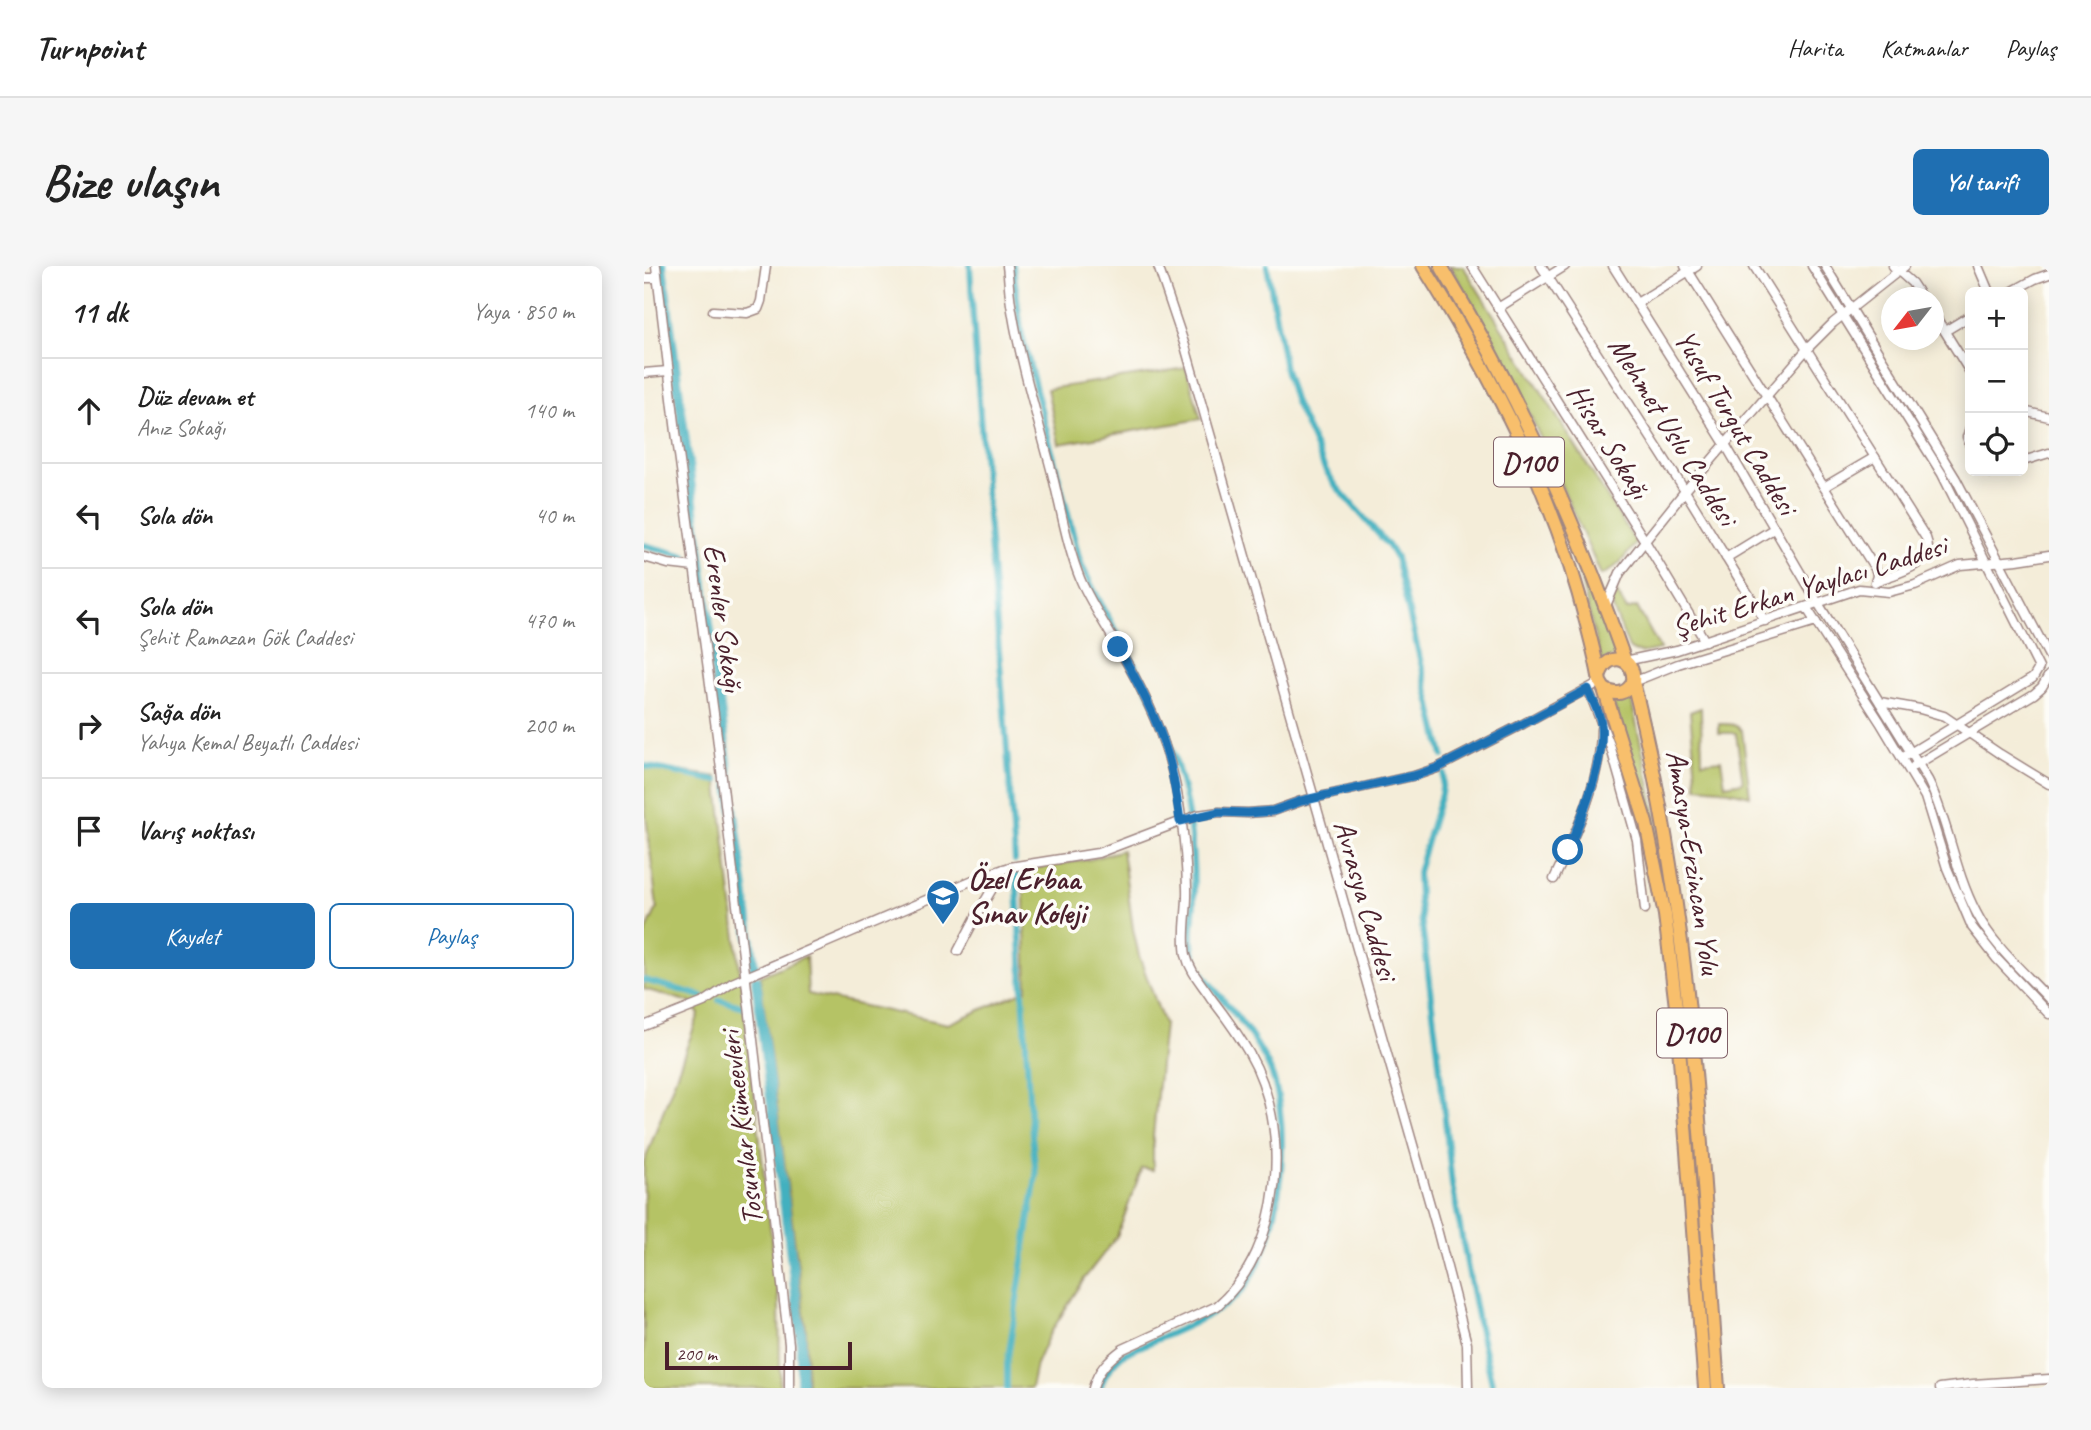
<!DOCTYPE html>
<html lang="tr">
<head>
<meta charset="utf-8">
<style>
	:root { --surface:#fff; --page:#f6f6f6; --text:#222; --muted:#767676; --line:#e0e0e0; --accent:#1f6fb2 }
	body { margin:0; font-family:Caveat,sans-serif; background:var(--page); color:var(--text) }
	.controls { position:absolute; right:21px; top:21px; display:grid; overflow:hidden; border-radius:10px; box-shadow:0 4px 18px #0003 }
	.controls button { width:63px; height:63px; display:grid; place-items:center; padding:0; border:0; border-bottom:2px solid var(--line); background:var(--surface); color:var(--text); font:35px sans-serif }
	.compass { position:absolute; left:1237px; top:21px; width:63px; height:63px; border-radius:50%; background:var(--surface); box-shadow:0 4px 18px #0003; rotate:239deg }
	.scale { position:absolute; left:21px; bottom:18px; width:187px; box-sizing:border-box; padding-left:7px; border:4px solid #4a1f2b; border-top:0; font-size:19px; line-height:24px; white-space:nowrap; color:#4a1f2b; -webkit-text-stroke:5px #fdfcf7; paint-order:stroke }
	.stop { position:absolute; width:21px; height:21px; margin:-16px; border:5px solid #1f6fb2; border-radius:50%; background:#fff }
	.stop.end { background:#1f6fb2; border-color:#fff; box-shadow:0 2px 7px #0008 }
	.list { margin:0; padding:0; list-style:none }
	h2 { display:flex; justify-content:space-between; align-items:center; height:91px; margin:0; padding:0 28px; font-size:30px }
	h2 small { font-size:23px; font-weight:400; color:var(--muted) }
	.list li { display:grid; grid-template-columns:46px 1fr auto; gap:21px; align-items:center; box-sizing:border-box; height:105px; padding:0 28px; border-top:2px solid var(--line) }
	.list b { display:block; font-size:26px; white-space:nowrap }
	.list p { margin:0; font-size:23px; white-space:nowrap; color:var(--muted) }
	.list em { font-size:23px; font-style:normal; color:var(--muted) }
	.actions { display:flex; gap:14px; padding:21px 28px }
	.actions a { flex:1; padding:16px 0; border:2px solid var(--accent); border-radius:10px; text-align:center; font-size:24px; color:var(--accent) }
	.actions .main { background:var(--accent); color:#fff }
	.icon { flex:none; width:38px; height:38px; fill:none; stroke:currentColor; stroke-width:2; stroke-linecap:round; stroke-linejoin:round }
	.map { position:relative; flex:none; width:1405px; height:1122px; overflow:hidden; border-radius:10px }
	header { display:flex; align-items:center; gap:42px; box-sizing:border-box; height:98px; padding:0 35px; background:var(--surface); border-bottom:2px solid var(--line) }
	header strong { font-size:33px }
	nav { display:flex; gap:38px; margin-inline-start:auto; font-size:24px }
	.intro { display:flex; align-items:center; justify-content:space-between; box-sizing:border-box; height:168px; padding:0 42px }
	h1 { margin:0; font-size:49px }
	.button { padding:18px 32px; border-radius:10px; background:var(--accent); color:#fff; font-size:24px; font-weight:700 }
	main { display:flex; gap:42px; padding:0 42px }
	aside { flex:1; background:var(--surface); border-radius:10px; box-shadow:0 4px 18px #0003 }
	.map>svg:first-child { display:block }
	.green { fill:#b5c365; stroke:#807148; stroke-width:2 }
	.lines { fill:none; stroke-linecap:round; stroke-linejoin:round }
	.canal { stroke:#42b0bf; stroke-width:6 }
	.river { stroke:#42b0bf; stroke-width:10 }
	.minor-casing { stroke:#9f8682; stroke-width:11 }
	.highway-casing { stroke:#9f8682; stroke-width:16 }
	.minor { stroke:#fff; stroke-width:8 }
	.highway { stroke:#f8bf6c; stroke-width:12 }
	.route { stroke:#1f6fb2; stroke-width:9 }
	.labels { text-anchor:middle; stroke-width:7; stroke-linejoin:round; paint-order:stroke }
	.shield { fill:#fdfcf7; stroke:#806168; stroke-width:2 }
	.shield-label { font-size:28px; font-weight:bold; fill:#4a1f2b }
	.street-label { font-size:30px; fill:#4a1f2b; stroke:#fdfcf7 }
	.poi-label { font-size:30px; font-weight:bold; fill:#4a1f2b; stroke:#fdfcf7; text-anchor:start }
</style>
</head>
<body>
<header>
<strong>Turnpoint</strong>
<nav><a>Harita</a><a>Katmanlar</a><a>Paylaş</a></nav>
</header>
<div class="intro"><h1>Bize ulaşın</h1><a class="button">Yol tarifi</a></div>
<main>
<aside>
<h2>11 dk<small>Yaya · 850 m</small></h2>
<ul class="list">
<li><svg class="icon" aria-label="ahead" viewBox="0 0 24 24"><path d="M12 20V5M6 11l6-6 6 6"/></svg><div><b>Düz devam et</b><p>Anız Sokağı</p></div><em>140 m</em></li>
<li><svg class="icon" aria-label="left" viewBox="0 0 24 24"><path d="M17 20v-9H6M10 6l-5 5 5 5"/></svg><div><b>Sola dön</b></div><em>40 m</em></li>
<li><svg class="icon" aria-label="left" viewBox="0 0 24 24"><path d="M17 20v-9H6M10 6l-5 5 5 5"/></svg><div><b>Sola dön</b><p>Şehit Ramazan Gök Caddesi</p></div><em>470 m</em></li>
<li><svg class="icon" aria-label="right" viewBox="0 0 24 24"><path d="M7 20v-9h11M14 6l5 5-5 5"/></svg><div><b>Sağa dön</b><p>Yahya Kemal Beyatlı Caddesi</p></div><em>200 m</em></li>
<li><svg class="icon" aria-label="arrive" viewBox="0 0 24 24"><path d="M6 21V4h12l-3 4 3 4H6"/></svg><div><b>Varış noktası</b></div></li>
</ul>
<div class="actions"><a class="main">Kaydet</a><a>Paylaş</a></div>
</aside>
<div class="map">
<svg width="1405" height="1122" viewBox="0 0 1405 1122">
	<rect width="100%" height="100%" fill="#fdfcf7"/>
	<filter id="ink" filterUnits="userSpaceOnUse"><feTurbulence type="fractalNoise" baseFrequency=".0143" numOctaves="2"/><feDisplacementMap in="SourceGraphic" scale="14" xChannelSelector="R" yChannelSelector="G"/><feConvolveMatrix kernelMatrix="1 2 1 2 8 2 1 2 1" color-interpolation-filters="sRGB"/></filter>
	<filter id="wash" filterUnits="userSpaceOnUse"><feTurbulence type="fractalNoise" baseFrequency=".00686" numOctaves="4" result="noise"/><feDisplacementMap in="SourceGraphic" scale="28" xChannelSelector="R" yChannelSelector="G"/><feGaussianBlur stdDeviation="1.57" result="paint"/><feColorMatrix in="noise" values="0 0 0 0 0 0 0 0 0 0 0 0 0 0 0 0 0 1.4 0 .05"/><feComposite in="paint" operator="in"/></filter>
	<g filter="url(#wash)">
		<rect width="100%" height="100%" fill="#f4edd9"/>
		<g class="green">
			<path d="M785,0H791L802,19L851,107L887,181L975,389L957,395L936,310L917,259Z"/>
			<path d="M806,0H819L992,277C982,290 973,303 957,309L888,153L844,64Z"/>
			<path d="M542,102L557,153L415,178L403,123Z"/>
			<path d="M973,327L983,344L993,341L1016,383C1005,385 994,390 985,382L967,337Z"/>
			<path d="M986,428L1012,549L1034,686L1054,900H1051L1034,718L1008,556L968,434Z"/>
			<path d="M1057,442L1058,496L1077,494L1081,519L1099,516L1092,467H1075V458C1085,458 1091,457 1098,465L1106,530L1077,523L1053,521L1046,446Z"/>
			<path d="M0,500L73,511L135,1036L136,1107L135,1122H0V897L55,748L45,736L0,723V670L13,642L0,533Z"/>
			<path d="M478,584L489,663L495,690L520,758L509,870V904L498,902L473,970L440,1013L404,1071L392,1098L387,1122H163L162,1062L116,710L162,690L164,728L304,758L383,724L379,604L448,593Z"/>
		</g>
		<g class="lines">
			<g class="canal">
				<path d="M326,0C337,198 358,396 371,594"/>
				<path d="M369,0L377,65L436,295C454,337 479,375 500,416C516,447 529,481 537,515C547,552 550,593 550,631C550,649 545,671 550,689C555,707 571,723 582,737C599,757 615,779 626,803C650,860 638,992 589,1033C562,1055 512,1073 480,1088C468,1098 461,1107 456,1122"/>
				<path d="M623,0L641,103L650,134L668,173L681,203L692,220L744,279L752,292L799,490"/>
				<path d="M0,279L41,290"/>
				<path d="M0,500L73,515"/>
				<path d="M800,508L797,528L774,606L775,634L794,787L808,919L835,1061L849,1122"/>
				<path d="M84,517H85"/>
				<path d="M0,714L58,730"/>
				<path d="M75,734L101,741"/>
				<path d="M363,1122V1098L392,910L386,847L372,605"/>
			</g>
			<g class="river">
				<path d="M18,0L110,701"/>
				<path d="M112,714L157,1068V1122"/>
			</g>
		</g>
	</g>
	<g filter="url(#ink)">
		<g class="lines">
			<g class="minor-casing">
				<g id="minor">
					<path d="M12,0L32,166L73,470L145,1078V1122"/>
					<path d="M363,0C365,15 365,30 368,44C377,99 394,153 408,207C417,243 423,281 437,315C448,339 462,360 475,383C495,417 513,452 524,490C536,528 542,582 543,622C544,644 538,667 542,689C546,706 558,718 567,732C581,750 594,768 605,787C648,861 640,982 573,1040L479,1083C464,1094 454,1104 449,1122"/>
					<path d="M514,0L541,80L793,963L823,1078L824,1122"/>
					<path d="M828,0L1001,275L1061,375"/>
					<path d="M897,0L1041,225L1121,355"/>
					<path d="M969,0L1081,178L1174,337L1284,514C1305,557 1310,604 1332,646C1349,680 1380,706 1405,733"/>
					<path d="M1041,0L1232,304L1233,310L1231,316"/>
					<path d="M1110,0L1282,272C1293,299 1250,308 1232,315"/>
					<path d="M1168,0L1298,208L1395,402L1389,412L1258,492"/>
					<path d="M1181,0L1312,213L1405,390"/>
					<path d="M1249,0L1268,17L1278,32"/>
					<path d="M1334,0L1345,26"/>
					<path d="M0,12H13"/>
					<path d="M1367,26L1391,13L1405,8"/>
					<path d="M993,37L1053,0"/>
					<path d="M854,42L921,0"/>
					<path d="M69,45L103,47L114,43L117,35L122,0"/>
					<path d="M1290,48L1326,106"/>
					<path d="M1301,65L1326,50"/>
					<path d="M0,107L24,105"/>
					<path d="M1379,145L1405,151"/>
					<path d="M1326,162L1323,171L1326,179"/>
					<path d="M1379,195L1405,187"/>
					<path d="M1342,205L1347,207L1356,205"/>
					<path d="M1180,221L1231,191"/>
					<path d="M0,291L24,298L50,301"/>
					<path d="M1082,292L1131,262"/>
					<path d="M1162,341L1236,456L1281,531L1303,602L1328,661L1353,693L1405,748"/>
					<path d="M961,342L976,307L1001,275L1041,225L1163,83L1189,57L1261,0"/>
					<path d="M981,395L1033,384L1215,323L1245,326L1271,319L1316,299L1373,294L1405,289"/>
					<path d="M989,416L1034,398L1172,356"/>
					<path d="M944,423L966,479L993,574L1001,643"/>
					<path d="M1236,436L1276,443L1300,450L1356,488L1405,518"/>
					<path d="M1270,500L1390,428L1398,421L1405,409"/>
					<path d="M910,613C932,567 957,515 957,463"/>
					<path d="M314,685L335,645L360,603"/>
					<path d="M0,760L60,736L88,717L336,611L366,601L454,587L554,549L575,546L604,547L629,545L657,535L773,509L793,502L879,458L956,416"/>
					<path d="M1296,1122L1329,1118L1405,1113"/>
				</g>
			</g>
			<g class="highway-casing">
				<g id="highway">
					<path d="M779,0C849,111 911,230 943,359C948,378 953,397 956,416L960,423L1002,557L1021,649L1032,741L1061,1122"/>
					<path d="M797,0C872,124 933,258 981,395"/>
					<path d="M956,408C964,384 992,391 989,416C1048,647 1057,885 1074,1122"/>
					<path d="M960,423C972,430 983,428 989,416"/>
				</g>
			</g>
			<use href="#minor" class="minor"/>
			<use href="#highway" class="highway"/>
		</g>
	</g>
	<g class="lines" filter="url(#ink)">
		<path class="route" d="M474,381C494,416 513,452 524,490C530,511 533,533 536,555L575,546L604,547L629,545L657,535L773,509L793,502L879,458L944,423C948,434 956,447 957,458C961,493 938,552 924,584"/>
	</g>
	<defs>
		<g id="school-pin" transform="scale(1.75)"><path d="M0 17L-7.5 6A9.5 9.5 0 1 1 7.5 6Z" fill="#1f6fb2" stroke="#fdfcf7"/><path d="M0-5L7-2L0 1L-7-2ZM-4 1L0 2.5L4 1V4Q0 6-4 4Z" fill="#fff"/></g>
	</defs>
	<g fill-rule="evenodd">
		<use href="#school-pin" x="299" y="630"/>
	</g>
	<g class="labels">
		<g class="shield">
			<rect x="850" y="171.5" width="70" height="49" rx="5"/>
			<rect x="1013" y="742.5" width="70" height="49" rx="5"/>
		</g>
		<g class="shield-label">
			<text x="885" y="206">D100</text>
			<text x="1048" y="777">D100</text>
		</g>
		<g class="street-label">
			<text transform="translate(1092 156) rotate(59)" y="10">Yusuf Turgut Caddesi</text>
			<text transform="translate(1029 165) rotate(58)" y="10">Mehmet Uslu Caddesi</text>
			<text transform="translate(965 175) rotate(58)" y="10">Hisar Sokağı</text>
			<text transform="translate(1165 320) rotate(-17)" y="10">Şehit Erkan Yaylacı Caddesi</text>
			<text transform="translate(80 352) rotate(82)" y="10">Erenler Sokağı</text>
			<text transform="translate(1050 596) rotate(81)" y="10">Amasya-Erzincan Yolu</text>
			<text transform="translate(722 634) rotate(74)" y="10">Avrasya Caddesi</text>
			<text transform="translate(97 862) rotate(-97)" y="10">Tosunlar Kümeevleri</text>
		</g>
		<g class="poi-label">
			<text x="324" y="623">Özel Erbaa<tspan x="324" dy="34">Sınav Koleji</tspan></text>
		</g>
	</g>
</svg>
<div class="controls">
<button>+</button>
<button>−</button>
<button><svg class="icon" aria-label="locate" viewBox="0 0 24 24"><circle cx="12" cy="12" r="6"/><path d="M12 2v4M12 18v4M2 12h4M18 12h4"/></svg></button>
</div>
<svg class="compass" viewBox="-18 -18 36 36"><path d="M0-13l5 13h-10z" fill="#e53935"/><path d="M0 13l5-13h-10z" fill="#767676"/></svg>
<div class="scale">200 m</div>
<div class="stop" style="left:924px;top:584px"></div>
<div class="stop end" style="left:474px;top:381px"></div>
</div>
</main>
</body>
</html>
